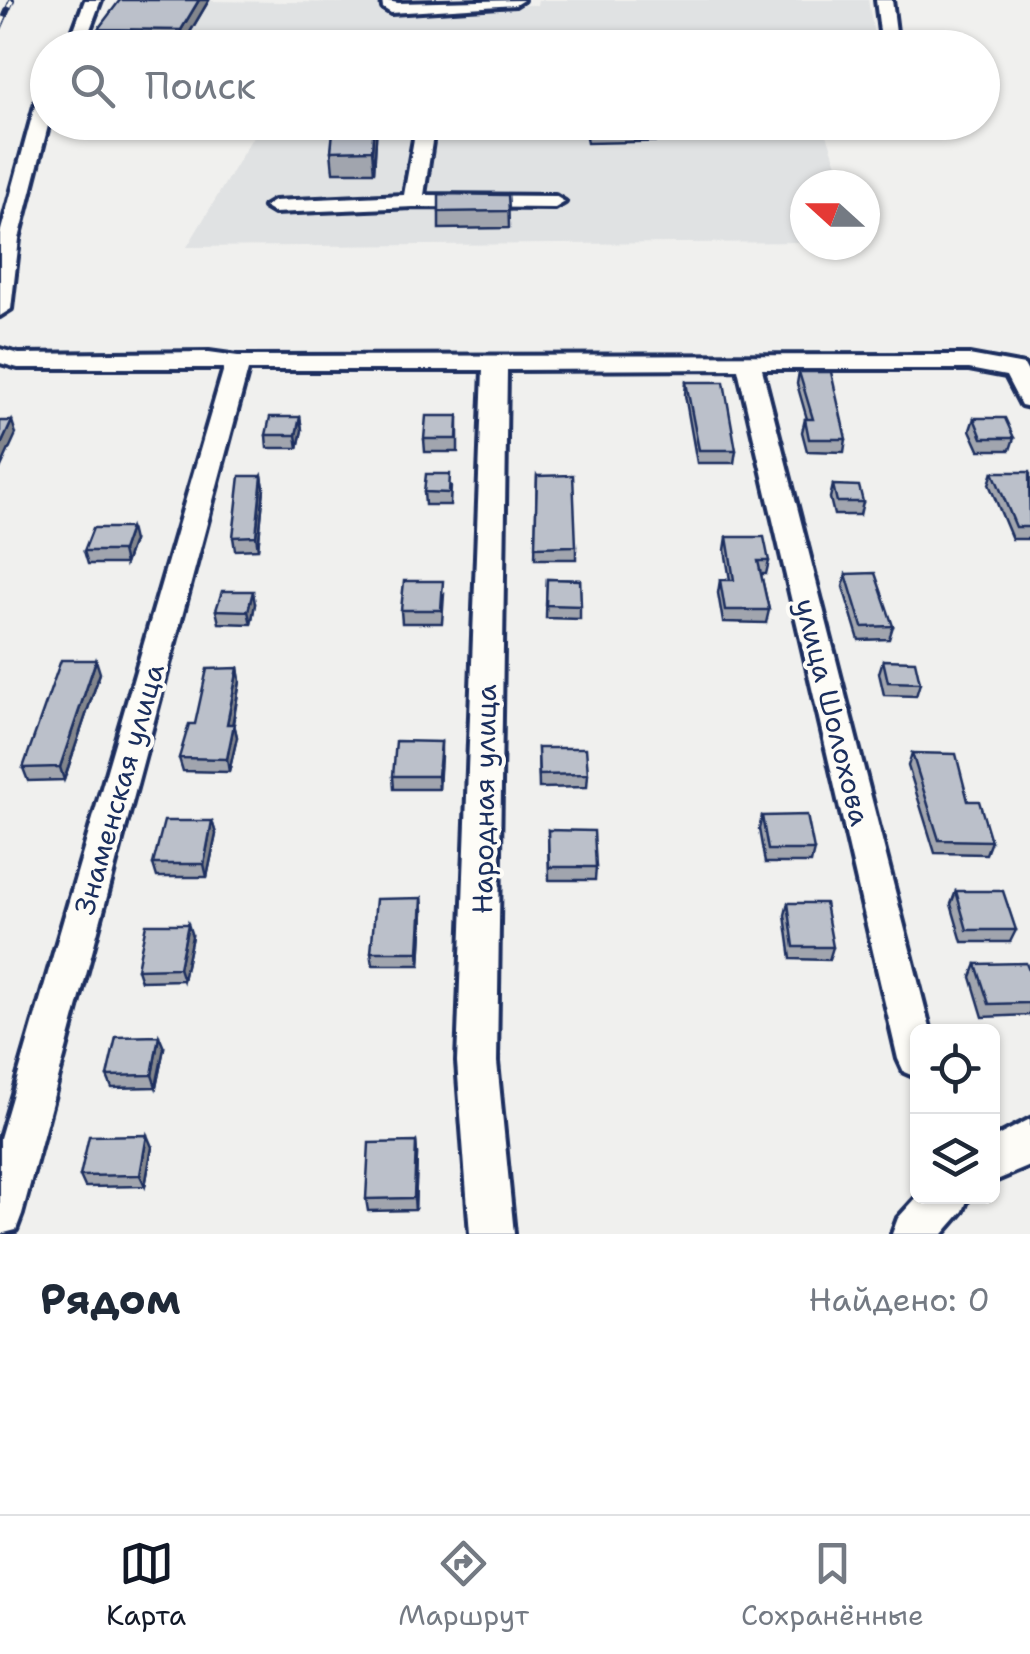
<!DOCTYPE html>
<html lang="ru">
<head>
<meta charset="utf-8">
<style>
	:root { --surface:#fff; --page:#f6f6f7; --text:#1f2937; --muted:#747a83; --line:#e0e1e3; --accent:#111827 }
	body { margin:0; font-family:"Shantell Sans",sans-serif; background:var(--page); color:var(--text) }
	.controls { position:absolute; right:30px; bottom:30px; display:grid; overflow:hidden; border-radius:15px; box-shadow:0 2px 8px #0004 }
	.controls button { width:90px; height:90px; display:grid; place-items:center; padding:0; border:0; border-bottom:2px solid var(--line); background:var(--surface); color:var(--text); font:50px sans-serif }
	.compass { position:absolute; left:790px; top:170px; width:90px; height:90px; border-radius:50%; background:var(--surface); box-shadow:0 2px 8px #0004; rotate:291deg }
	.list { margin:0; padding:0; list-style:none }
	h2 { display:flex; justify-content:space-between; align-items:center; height:130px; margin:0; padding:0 40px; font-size:42px }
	h2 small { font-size:32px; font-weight:400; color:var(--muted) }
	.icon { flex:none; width:55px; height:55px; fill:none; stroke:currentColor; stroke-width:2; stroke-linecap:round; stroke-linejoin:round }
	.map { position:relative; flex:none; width:1030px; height:1234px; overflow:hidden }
	.search { position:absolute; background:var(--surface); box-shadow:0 2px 8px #0004; left:30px; right:30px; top:30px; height:110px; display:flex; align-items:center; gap:25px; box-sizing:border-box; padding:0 35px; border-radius:55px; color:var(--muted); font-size:38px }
	.sheet { height:280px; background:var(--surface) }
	nav { display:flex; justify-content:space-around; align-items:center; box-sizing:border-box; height:140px; border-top:2px solid var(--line); background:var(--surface); font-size:28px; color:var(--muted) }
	nav a { display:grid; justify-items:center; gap:5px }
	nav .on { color:var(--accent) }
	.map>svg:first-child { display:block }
	.built { fill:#e0e2e3 }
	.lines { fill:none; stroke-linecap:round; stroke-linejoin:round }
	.minor-casing { stroke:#1b2f5e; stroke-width:8 }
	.minor { fill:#fdfcf7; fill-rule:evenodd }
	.rail-casing { stroke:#1b2f5e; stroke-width:6 }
	.rail { stroke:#fdfcf7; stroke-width:4; stroke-dasharray:11; stroke-linecap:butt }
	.wall { fill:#a1a5ae; stroke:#1b2f5e; stroke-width:2.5 }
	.shaded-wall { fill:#83868d; stroke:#1b2f5e; stroke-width:2.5 }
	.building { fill:#bbc0ca; stroke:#1b2f5e; stroke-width:2.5 }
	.labels { text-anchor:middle; stroke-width:8; stroke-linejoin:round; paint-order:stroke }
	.street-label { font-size:28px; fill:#1b2f5e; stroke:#fdfcf7 }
</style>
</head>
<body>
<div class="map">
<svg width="1030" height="1234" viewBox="0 0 1030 1234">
	<rect width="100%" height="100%" fill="#f0f0ee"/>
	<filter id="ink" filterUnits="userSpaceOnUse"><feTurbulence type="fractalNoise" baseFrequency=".01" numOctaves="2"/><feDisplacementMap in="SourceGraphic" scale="20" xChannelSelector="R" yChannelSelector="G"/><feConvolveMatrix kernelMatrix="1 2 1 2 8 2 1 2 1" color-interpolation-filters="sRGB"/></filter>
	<g filter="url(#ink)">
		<g class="built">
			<path d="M122,0L537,5L538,0H868L876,47L96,48Z"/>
			<path d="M261,123H823L844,185H805V242L187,247Z"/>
		</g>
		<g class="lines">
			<g class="minor-casing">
				<g id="minor">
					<path d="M85,0H101L83,48H67Z"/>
					<path d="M382,0L398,3L523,0L515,5L391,13L383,8Z"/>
					<path d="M876,0H892L898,48H882Z"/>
					<path d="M48,86L49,122L19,239L11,309L0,316V234L39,91Z"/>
					<path d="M417,122H435L424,195L555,196L565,202L555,208L413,207L274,213L264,207L274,201L404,195Z"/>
					<path d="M0,349L19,354L209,352L238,356L969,355L1024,365L1030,376V407L1021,405L1006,376L969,369H762L931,1032H918V1078L904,1072L898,1059L738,369L507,370L497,1062L514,1234H470L457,1062L483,370H248L22,1214L16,1230L0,1234V1138L224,368H18L0,363Z"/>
					<path d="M1030,1119V1166L992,1182V1139Z"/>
					<path d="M918,1196H969L963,1211L943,1234H892L898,1218Z"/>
				</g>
			</g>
			<use href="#minor" class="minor"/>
			<g class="rail-casing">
				<path id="rail" d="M0,27L12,0"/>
			</g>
			<use href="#rail" class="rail"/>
		</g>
		<g class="wall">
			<path d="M209,0L183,44H101L98,29Z"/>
			<path d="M377,122L374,172H333L331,151Z"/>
			<path d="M583,122H679V141L587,143Z"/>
			<path d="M508,195L509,228L439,229V212Z"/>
			<path d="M799,372L846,439L844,452L807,451L802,432L805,419H807L797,384Z"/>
			<path d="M686,382L736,450L734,463H697L685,395Z"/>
			<path d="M458,416V452H425L424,439Z"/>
			<path d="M300,417L302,430L298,448H267L266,435Z"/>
			<path d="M974,418L1014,438L1010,450H979L970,430Z"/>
			<path d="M993,472L1030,474V539H1012L989,484Z"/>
			<path d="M262,476L264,488L258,549L235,550L233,537Z"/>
			<path d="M537,476L576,546V559H535Z"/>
			<path d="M833,485L863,502L860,515H834L830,498Z"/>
			<path d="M451,486L450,505H425L424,492Z"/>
			<path d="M727,537L769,561L766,574H761L769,610L766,623L723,622L718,593L720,580H730L725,550Z"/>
			<path d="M133,541L125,564H88L84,551Z"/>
			<path d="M846,574L893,626L889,639L859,640L843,587Z"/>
			<path d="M547,579L580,580V619L546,618Z"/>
			<path d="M444,594L442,623H402L401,610Z"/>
			<path d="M255,604L251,624L219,623L216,610Z"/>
			<path d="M883,660L920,683L916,696L884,695L879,673Z"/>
			<path d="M238,668L240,681L233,724H234L237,737L229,772L183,771L179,758L195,724Z"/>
			<path d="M100,673L64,780L28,781L23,768Z"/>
			<path d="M441,742L439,789H394L393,776Z"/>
			<path d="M538,748L588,774L587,787L539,788Z"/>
			<path d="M912,753L968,801L991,841L986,854L935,853L908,766Z"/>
			<path d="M762,816L814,850L811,863H765L759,829Z"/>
			<path d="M212,821L216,834L207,877H157L153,864Z"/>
			<path d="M548,830L596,867L595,880H549Z"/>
			<path d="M956,891L1016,930L1010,942H962L951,904Z"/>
			<path d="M422,898L423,911L420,965H373L371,952Z"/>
			<path d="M788,903L833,947L829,960L791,959L785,915Z"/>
			<path d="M192,936L183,980L141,981L137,969Z"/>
			<path d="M976,964L1030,973V1015L983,1017L971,977Z"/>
			<path d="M164,1048L156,1087L112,1088L107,1076Z"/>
			<path d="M416,1142L417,1154L415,1210L368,1211L366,1199Z"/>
			<path d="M152,1147L145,1186L85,1187L80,1176Z"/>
		</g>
		<g class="shaded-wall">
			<path d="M199,0H209L183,44L181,30Z"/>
			<path d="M374,122H377L374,172L372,150Z"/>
			<path d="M300,417L302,430L298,448L296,435Z"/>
			<path d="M12,421L16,434L0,469V447Z"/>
			<path d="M262,476L264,488L258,549L256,536Z"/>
			<path d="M130,528L133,541L125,564L122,551Z"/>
			<path d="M253,591L255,604L251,624L248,611Z"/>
			<path d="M96,660L100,673L64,780L60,767Z"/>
			<path d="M238,668L240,681L230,737L227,724Z"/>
			<path d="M234,724L237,737L229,772L227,759Z"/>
			<path d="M441,742V755L439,789L438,776Z"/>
			<path d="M212,821L216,834L207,877L204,864Z"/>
			<path d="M422,898L423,911L420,965L419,952Z"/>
			<path d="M188,924L192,936L183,980L179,968Z"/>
			<path d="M159,1036L164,1048L156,1087L152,1075Z"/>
			<path d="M147,1135L152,1147L145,1186L140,1175Z"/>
			<path d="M416,1142L417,1154L415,1210L414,1198Z"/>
		</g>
		<g class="building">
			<path d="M120,0H199L181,30L98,29Z"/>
			<path d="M334,122H374L372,150L331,151Z"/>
			<path d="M587,122H679L680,125L588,127Z"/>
			<path d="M439,194L508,195L509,211L439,212Z"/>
			<path d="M799,372H831L846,439H809L805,419H813Z"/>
			<path d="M686,382H724L736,450H699Z"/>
			<path d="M426,416H458L457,439H424Z"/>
			<path d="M270,417H300L296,435H266Z"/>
			<path d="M974,418H1005L1014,438H982Z"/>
			<path d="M0,421H12L0,447Z"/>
			<path d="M993,472H1029L1030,527H1016Z"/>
			<path d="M426,474H450L449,493L424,492Z"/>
			<path d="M573,475L576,546L535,547L537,476Z"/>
			<path d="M240,476H262L256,536L233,537Z"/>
			<path d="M833,485L859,486L863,502H837Z"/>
			<path d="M93,528H130L122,551H84Z"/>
			<path d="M727,537H764L769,561H758L769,610H725L720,580H734Z"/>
			<path d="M875,573L893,626L862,627L846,574Z"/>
			<path d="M547,579L580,580L581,606L546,605Z"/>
			<path d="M404,581H443L441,610H401Z"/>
			<path d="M222,591H253L248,611L216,610Z"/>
			<path d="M61,660H96L60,767L23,768Z"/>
			<path d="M883,660L915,661L920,683L888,682Z"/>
			<path d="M238,668L227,724H234L227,759L179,758L189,724H195L207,669Z"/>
			<path d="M396,741L441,742L438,776H393Z"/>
			<path d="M538,748H586L588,774L539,775Z"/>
			<path d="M912,753L956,754L968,801H979L991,841L939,840Z"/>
			<path d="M807,815L814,850H768L762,816Z"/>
			<path d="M164,821H212L204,864H153Z"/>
			<path d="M548,830L594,831L596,867H549Z"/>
			<path d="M956,891H1003L1016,930H967Z"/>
			<path d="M422,898L419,952H371L376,899Z"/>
			<path d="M788,903H825L833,947H794Z"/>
			<path d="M146,924H188L179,968L137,969Z"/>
			<path d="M1026,963L1030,973V1003L989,1004L976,964Z"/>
			<path d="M159,1036L152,1075L107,1076L116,1037Z"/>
			<path d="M147,1135L140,1175L80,1176L89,1136Z"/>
			<path d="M416,1142L414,1198L366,1199L369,1143Z"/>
		</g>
	</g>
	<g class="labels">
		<g class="street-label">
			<text transform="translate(833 712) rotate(76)" y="10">улица Шолохова</text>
			<text transform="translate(119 789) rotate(-74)" y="10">Знаменская улица</text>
			<text transform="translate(484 799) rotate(-89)" y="10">Народная улица</text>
		</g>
	</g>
</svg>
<div class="controls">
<button><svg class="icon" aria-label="locate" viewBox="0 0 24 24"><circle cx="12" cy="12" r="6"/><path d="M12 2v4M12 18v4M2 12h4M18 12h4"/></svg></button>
<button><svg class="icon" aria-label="layers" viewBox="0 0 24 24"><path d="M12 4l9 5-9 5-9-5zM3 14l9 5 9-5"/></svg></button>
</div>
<svg class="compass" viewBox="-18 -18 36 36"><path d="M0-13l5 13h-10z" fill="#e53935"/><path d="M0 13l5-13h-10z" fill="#747a83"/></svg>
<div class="search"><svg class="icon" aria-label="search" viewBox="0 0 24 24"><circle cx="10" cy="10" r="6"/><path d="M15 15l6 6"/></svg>Поиск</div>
</div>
<section class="sheet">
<h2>Рядом<small>Найдено: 0</small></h2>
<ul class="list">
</ul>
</section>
<nav>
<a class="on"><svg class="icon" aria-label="map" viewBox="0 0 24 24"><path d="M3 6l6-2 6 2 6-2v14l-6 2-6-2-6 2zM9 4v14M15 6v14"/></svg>Карта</a>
<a><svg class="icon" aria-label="directions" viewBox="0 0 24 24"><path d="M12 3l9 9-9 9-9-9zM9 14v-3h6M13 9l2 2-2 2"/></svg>Маршрут</a>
<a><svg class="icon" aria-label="saved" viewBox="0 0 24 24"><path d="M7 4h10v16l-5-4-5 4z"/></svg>Сохранённые</a>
</nav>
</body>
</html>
